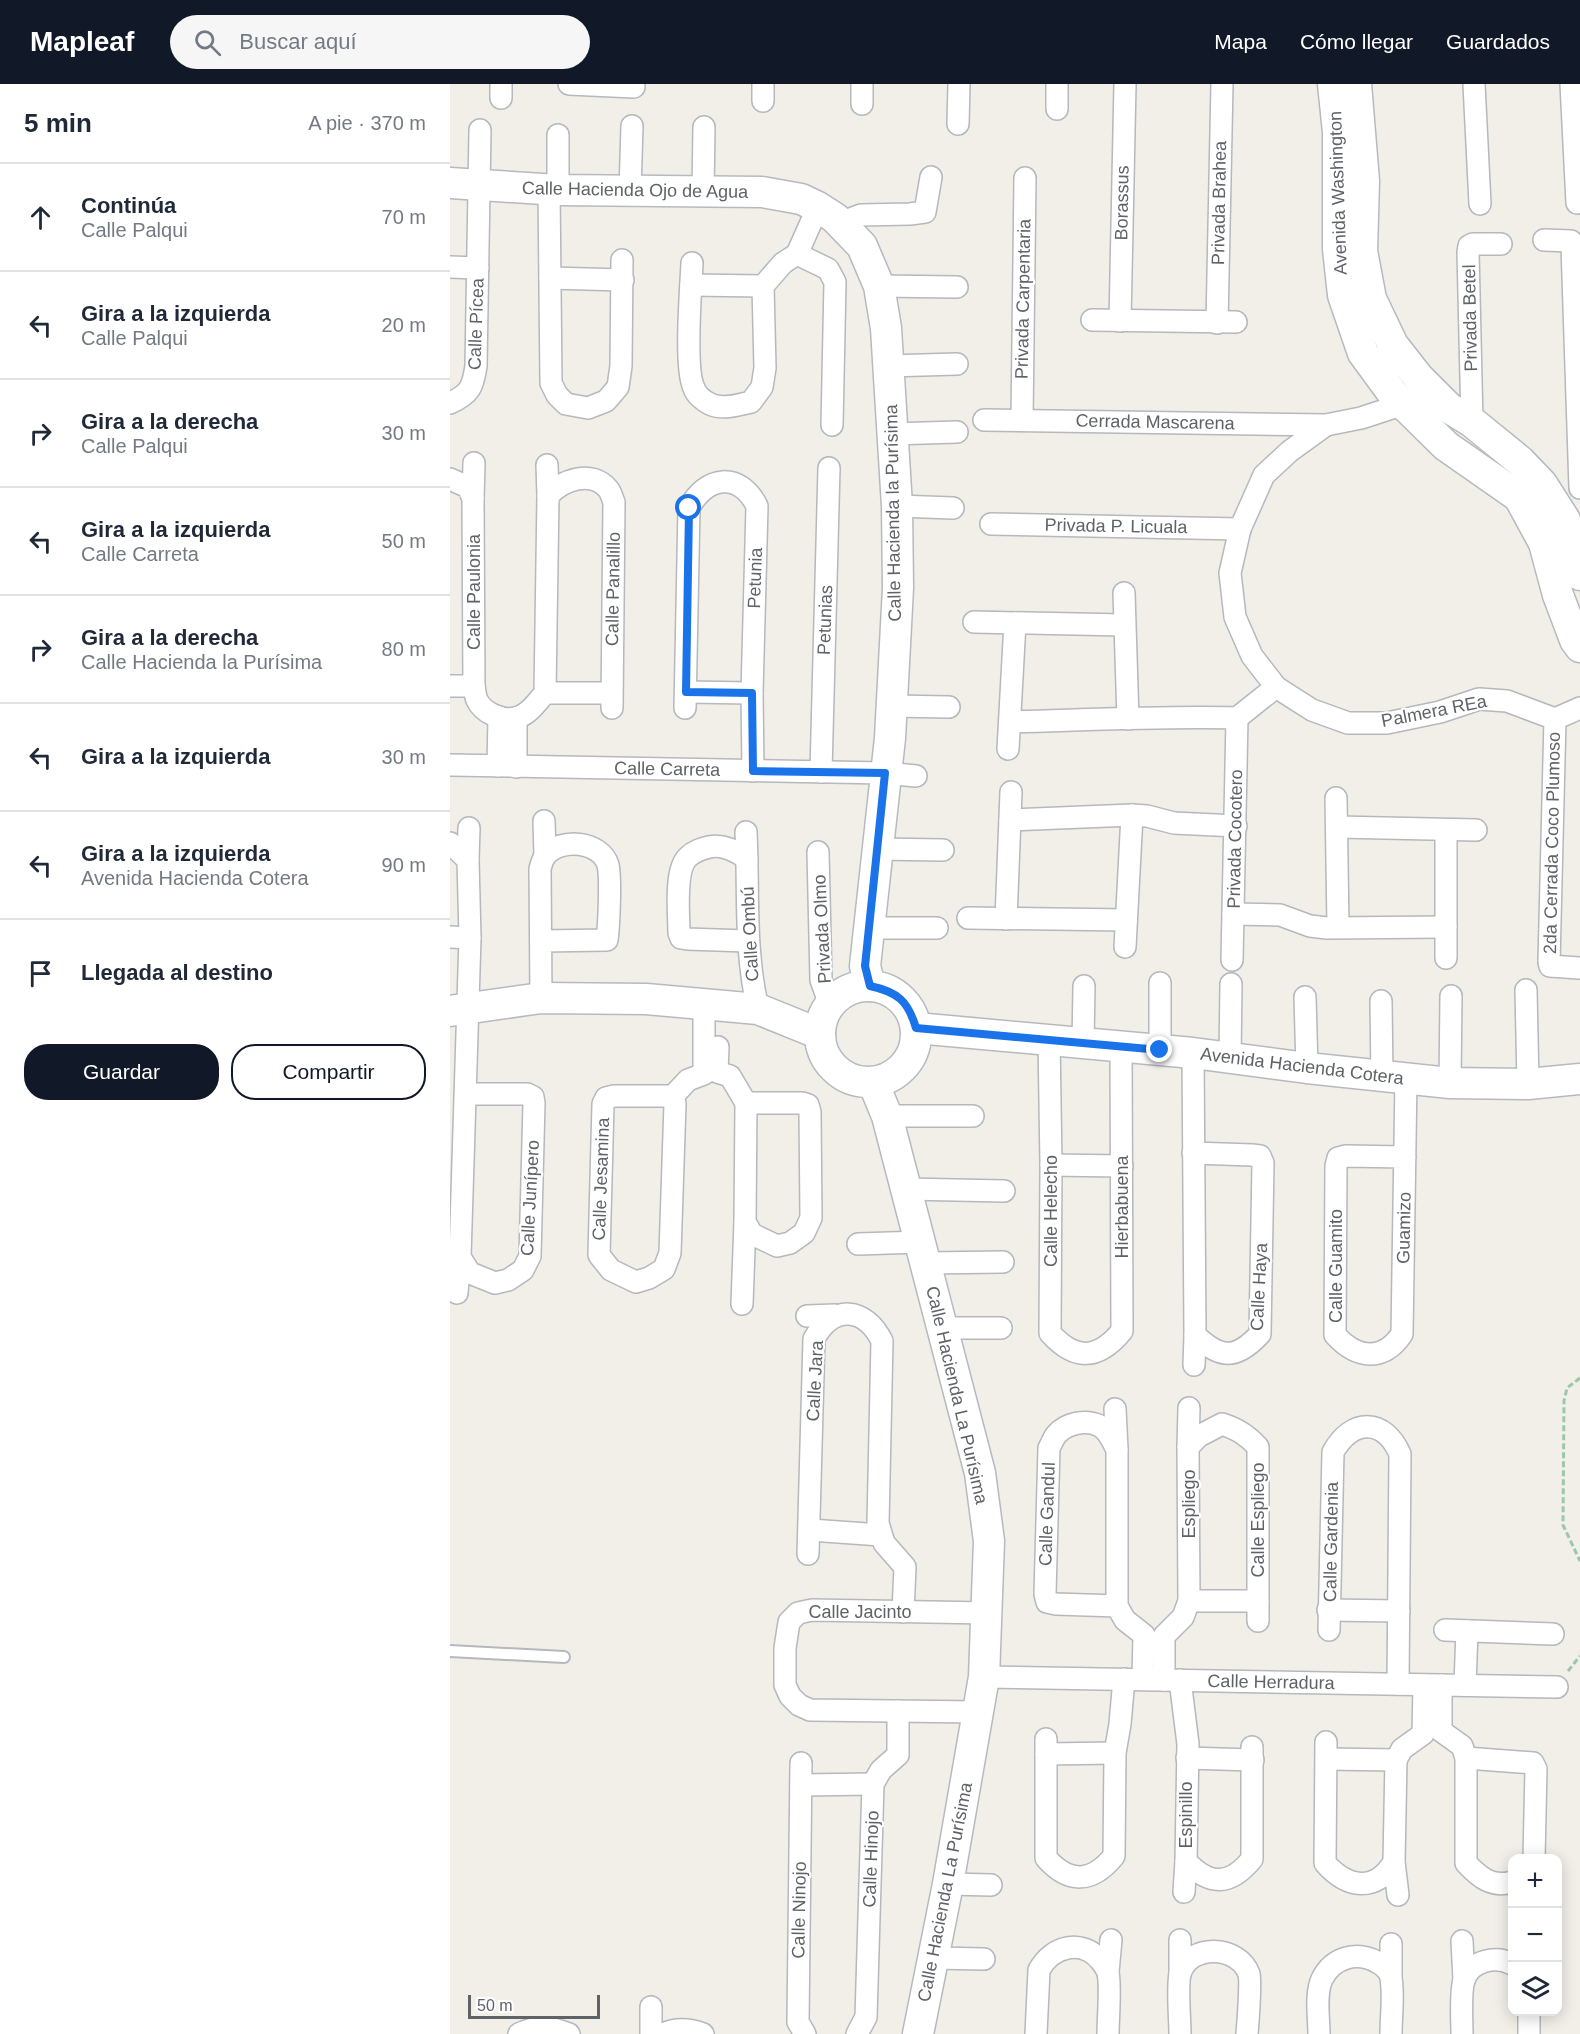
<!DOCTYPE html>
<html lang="es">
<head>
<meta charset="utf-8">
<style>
	:root { --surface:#fff; --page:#f6f6f7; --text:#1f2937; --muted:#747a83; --line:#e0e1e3; --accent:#111827 }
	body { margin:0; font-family:Arial,sans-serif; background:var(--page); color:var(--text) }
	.controls { position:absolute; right:18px; bottom:18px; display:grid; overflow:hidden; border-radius:12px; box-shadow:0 3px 15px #0003 }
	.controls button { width:54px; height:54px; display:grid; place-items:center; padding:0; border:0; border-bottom:2px solid var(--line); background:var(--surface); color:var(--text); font:30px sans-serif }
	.scale { position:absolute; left:18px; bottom:15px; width:132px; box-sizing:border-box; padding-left:6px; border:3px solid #5f6368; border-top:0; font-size:16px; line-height:21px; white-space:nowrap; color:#5f6368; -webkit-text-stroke:4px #fff; paint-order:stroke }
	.stop { position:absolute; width:18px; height:18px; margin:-14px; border:4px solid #1a73e8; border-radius:50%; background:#fff }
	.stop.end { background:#1a73e8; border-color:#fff; box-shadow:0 2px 6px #0008 }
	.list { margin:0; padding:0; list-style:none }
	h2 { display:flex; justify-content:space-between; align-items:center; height:78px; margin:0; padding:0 24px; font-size:26px }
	h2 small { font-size:20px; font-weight:400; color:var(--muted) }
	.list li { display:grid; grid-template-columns:39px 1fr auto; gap:18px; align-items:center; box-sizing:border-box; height:108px; padding:0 24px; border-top:2px solid var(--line) }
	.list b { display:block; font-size:22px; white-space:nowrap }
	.list p { margin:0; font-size:20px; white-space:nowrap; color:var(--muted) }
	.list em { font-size:20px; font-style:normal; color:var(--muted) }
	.actions { display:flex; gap:12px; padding:18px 24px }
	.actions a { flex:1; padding:14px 0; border:2px solid var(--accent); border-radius:24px; text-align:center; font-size:21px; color:var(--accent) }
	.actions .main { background:var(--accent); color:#fff }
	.icon { flex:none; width:33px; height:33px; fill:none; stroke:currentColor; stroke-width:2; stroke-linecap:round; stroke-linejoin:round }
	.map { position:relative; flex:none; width:1130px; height:1950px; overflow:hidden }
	header { display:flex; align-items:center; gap:36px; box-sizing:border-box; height:84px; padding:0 30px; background:var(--accent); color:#fff }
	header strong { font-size:28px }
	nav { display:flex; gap:33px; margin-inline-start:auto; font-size:21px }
	.search { width:420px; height:54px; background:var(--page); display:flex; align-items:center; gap:15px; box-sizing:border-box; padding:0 21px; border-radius:33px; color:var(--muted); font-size:22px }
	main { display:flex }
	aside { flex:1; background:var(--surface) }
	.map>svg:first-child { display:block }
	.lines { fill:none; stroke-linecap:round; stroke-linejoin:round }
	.lane-casing { stroke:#b5b8bc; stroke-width:14 }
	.street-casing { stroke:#b5b8bc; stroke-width:24 }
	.secondary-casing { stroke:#b6babf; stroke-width:33 }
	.path { stroke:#9cc7a9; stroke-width:3; stroke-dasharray:6 3; stroke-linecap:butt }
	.lane { stroke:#fff; stroke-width:10 }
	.street { stroke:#fff; stroke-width:21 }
	.secondary { stroke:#fff; stroke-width:30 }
	.route { stroke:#1a73e8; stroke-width:8 }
	.labels { text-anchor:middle; stroke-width:4.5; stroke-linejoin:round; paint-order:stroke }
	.street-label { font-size:18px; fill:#5f6368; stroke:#fff }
</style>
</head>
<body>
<header>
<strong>Mapleaf</strong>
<div class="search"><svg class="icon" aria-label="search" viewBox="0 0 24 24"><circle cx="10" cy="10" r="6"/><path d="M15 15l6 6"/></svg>Buscar aquí</div>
<nav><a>Mapa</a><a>Cómo llegar</a><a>Guardados</a></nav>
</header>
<main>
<aside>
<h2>5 min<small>A pie · 370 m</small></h2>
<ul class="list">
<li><svg class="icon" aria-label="ahead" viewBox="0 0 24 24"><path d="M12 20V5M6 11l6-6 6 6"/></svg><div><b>Continúa</b><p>Calle Palqui</p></div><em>70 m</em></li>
<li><svg class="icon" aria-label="left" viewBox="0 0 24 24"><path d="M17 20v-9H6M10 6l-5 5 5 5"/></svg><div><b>Gira a la izquierda</b><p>Calle Palqui</p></div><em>20 m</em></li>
<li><svg class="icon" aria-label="right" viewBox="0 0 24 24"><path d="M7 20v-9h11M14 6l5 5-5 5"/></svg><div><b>Gira a la derecha</b><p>Calle Palqui</p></div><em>30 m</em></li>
<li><svg class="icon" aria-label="left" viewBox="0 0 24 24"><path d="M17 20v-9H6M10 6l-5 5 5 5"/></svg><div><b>Gira a la izquierda</b><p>Calle Carreta</p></div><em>50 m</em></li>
<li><svg class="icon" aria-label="right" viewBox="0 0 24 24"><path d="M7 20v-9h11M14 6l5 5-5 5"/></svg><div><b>Gira a la derecha</b><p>Calle Hacienda la Purísima</p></div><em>80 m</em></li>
<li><svg class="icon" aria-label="left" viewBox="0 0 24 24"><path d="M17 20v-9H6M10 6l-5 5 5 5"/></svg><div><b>Gira a la izquierda</b></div><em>30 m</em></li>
<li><svg class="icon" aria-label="left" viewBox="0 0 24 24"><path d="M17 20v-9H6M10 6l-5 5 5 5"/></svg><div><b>Gira a la izquierda</b><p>Avenida Hacienda Cotera</p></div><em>90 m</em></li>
<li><svg class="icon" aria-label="arrive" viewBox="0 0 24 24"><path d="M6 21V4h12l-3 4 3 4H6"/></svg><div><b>Llegada al destino</b></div></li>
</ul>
<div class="actions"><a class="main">Guardar</a><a>Compartir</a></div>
</aside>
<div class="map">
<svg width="1130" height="1950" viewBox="0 0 1130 1950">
	<rect width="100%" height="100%" fill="#f1efe8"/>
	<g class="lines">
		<g class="lane-casing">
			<path id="lane" d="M0,1567L114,1573"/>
		</g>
		<g class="street-casing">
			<g id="street">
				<path d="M119,0L184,3"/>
				<path d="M313,0V17"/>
				<path d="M412,0V20"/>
				<path d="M607,0V25"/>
				<path d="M1024,0L1030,120"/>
				<path d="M1121,0L1127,119"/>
				<path d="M51,14V0"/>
				<path d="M508,40L509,0"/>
				<path d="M108,51V106"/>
				<path d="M99,106L101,299L107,311L116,320L138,324L156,317L168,303L171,282L172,176"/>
				<path d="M180,107L182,42"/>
				<path d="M253,108L254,43"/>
				<path d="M390,139L411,131L460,130L475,128L481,93"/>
				<path d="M1094,156L1121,157L1122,162L1130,404"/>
				<path d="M347,170L378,185L385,198L382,341"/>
				<path d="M242,179C241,204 234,284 244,304C246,311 254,317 260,320C272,326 289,321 301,318L312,303L315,284L313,202L333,179L347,170L368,123"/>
				<path d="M0,183L28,184"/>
				<path d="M100,194L173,196"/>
				<path d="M241,201L313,202"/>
				<path d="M429,202L507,203"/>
				<path d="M642,236L786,238"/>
				<path d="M670,237L675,0"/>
				<path d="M767,239L772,0"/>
				<path d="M438,282L507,280"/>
				<path d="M0,319C20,310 23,303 26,282L30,46"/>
				<path d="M534,336L876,341L911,334L954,320"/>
				<path d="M572,336L575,94"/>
				<path d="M1022,338L1018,168L1019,162L1023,160H1051"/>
				<path d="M876,341L840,367L814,391L790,445L780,489L785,533L802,572L826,603L862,626L898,639H937L990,628L1029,615L1057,617L1105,635L1130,624"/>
				<path d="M442,350L507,348"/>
				<path d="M97,381L98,412"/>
				<path d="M0,395L18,403L23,415L24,602C25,606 25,612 27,616C33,629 52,637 65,634C78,632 87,618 95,609L98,412C112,396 142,385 158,405C161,408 162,414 164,418L162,624"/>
				<path d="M23,415L24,379"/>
				<path d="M447,422L503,424"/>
				<path d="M541,440L790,445"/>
				<path d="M674,509L678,635"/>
				<path d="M524,538L674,541"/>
				<path d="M0,602H24"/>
				<path d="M236,608L302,609"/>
				<path d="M95,609H161"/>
				<path d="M442,622L499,623"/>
				<path d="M235,624L239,424C256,392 289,387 307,422L302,609L303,687"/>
				<path d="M787,634L826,603"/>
				<path d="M1105,635L1099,878L1100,882L1129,884"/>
				<path d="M560,638C636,636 711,632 787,634"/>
				<path d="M558,665L565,539"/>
				<path d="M0,681L435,689L466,692"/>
				<path d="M48,682L49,633"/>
				<path d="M66,683V634"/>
				<path d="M371,688L379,384"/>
				<path d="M886,714L888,843"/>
				<path d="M560,736L682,731L697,732L724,739L786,742"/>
				<path d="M94,737L95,772"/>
				<path d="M888,743L1026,746"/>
				<path d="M996,746V874"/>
				<path d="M296,748C299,809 294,865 308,925"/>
				<path d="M0,759L18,776L20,854L10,1173L20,1189L45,1199L58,1196L73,1186L80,1172L84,1019L83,1013L77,1010H15"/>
				<path d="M427,765L493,766"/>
				<path d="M368,768L371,896L380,921"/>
				<path d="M18,776L19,744"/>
				<path d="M783,830L830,831L860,842L877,844L996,843"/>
				<path d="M518,834L676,836"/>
				<path d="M556,835L561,708"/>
				<path d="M419,844H487"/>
				<path d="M0,853L20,854"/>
				<path d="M297,857L237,855L231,854L229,849C229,830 224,786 238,773C244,767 251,765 259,763C272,760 287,767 297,775"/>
				<path d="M675,863L682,731"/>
				<path d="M782,876L787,634"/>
				<path d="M1076,906L1078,1000"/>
				<path d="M855,913L857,984"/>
				<path d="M91,914L90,785C91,781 93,775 95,772C110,753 151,757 158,781C161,794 159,841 157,856L92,857"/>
				<path d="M931,917L932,993"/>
				<path d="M599,955L601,1081L600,1249C625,1277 648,1276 672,1247L671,962"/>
				<path d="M633,958L634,902"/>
				<path d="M268,963L267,988L280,992L296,1019L295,1138L302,1150L327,1162L340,1159L354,1149L361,1134L360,1028L358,1021L352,1019H296"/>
				<path d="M710,966V899"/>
				<path d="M780,974L781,900"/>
				<path d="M1000,999L1001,912"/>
				<path d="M223,1012H164L156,1014L153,1020L149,1171L161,1186L186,1198L199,1194L214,1185L220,1169L225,1020L223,1012L238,996L254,990V919"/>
				<path d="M437,1032H523"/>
				<path d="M743,1069L802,1071L810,1072L813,1079L810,1250C786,1276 770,1275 745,1251L743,969"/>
				<path d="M955,1073L895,1072L888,1074L886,1082L885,1251C907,1275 933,1278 952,1250L956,995"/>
				<path d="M601,1081L672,1082"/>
				<path d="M456,1105L554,1107"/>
				<path d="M408,1160L470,1158"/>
				<path d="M476,1179L553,1178"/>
				<path d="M7,1209L10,1173"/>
				<path d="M292,1220L295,1138"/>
				<path d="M357,1232L385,1231"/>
				<path d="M493,1244H551"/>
				<path d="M744,1281L745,1251"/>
				<path d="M665,1325L667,1365"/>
				<path d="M738,1363L739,1324"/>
				<path d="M360,1446L431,1451"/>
				<path d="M358,1470L364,1255C383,1220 415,1223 432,1257L428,1439L434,1459L455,1483L453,1528"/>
				<path d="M739,1517H808"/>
				<path d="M667,1522L606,1520L597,1518L595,1510L599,1364C601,1361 603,1355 606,1351C616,1339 636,1335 650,1342C659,1347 663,1358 667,1366V1522L675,1536L694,1551L693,1595"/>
				<path d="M878,1526L949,1527"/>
				<path d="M879,1546L883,1368C902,1334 934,1334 950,1370L948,1600"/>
				<path d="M995,1546L1103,1550"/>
				<path d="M534,1593L1107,1603"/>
				<path d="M714,1596V1552L733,1533L739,1517L738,1363L749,1352L772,1340C787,1345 797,1351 808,1363V1537"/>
				<path d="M730,1596L738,1660L736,1777C759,1802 780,1802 802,1775V1663"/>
				<path d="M991,1601V1647L1012,1662L1016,1674V1779C1029,1793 1042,1804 1062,1798"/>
				<path d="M1015,1601L1017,1547"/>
				<path d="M528,1628L360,1626L349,1621L340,1612L335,1601V1564L339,1538L348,1529L362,1526L538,1529"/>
				<path d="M596,1655V1774C619,1800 642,1799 664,1772L665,1669L670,1640L674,1595"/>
				<path d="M876,1658L875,1779C897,1804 925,1809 944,1778L946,1676"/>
				<path d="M596,1670L665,1669"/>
				<path d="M737,1674L803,1676"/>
				<path d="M1016,1674L1083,1679L1086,1685L1084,1774"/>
				<path d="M876,1675L946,1676"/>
				<path d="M946,1676L952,1665L973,1650L974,1601"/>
				<path d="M351,1679L348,1938L355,1950"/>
				<path d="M351,1701L423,1700"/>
				<path d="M944,1778L948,1811"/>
				<path d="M498,1800L541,1801"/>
				<path d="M734,1808L736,1777"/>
				<path d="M730,1856V1890"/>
				<path d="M1012,1857L1014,1896"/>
				<path d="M941,1860V1892"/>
				<path d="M484,1874L534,1875"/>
				<path d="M658,1888L661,1856"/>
				<path d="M1079,1928V1950"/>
				<path d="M69,1950C87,1941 101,1943 119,1950"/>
				<path d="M201,1950V1923"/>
				<path d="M213,1950C226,1944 240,1945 253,1950"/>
				<path d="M407,1950L416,1933L423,1700L431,1686L448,1671V1627"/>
				<path d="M586,1950L589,1886C602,1862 632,1854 651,1877C653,1880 657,1885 658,1889C661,1901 658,1935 658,1950"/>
				<path d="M730,1950C730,1936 727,1902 730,1890C739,1859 789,1861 799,1890C801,1898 798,1939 797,1950"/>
				<path d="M869,1950C869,1934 865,1910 872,1895C883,1873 907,1867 927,1878C933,1881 940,1887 941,1894C944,1912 941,1932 941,1950"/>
				<path d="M1012,1950C1012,1937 1010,1908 1014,1896C1020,1877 1046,1871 1062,1880"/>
			</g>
		</g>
		<g class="secondary-casing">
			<g id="secondary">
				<path d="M883,0L888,48V165L893,211L913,269L943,310L996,362L1069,413L1094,459L1108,511L1125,556L1130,563"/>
				<path d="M906,0L914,97L912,167L921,215L943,261L968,293L999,324L1022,338L1070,377L1092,400L1115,436L1130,491"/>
				<path d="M0,99L108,106L312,108L351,115L368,123L385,134L412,162L429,202L436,244L447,422L448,504L440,654L415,882L420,902"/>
				<circle cx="418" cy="950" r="48"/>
				<path d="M0,927L91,914L196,915L308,925L370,950"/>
				<path d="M466,944L743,969L857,984L1000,999L1078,1000L1130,995"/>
				<path d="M423,998L437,1032L530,1389L539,1457L534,1593L498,1800L468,1950"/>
			</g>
		</g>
		<g class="path">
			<path d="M1130,1294L1117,1304L1114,1317L1113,1441L1130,1477"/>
			<path d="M1118,1587L1130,1572"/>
		</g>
		<use href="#lane" class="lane"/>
		<use href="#street" class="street"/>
		<use href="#secondary" class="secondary"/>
	</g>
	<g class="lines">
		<path class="route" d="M239,424L236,608L302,609L303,687L435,689L415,882L420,902C448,908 458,917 466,944L710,966"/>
	</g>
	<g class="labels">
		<g class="street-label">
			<text transform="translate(185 106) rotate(1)" y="6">Calle Hacienda Ojo de Agua</text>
			<text transform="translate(888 109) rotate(-92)" y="6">Avenida Washington</text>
			<text transform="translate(672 119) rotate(-89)" y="6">Borassus</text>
			<text transform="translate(769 119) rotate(-89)" y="6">Privada Brahea</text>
			<text transform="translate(573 215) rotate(-89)" y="6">Privada Carpentaria</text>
			<text transform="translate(1020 234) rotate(-91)" y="6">Privada Betel</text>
			<text transform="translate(26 240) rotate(-88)" y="6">Calle Pícea</text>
			<text transform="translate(705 338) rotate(1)" y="6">Cerrada Mascarena</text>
			<text transform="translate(443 429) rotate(-91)" y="6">Calle Hacienda la Purísima</text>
			<text transform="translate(666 442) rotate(1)" y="6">Privada P. Licuala</text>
			<text transform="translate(305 494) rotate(-88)" y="6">Petunia</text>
			<text transform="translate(163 505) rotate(-89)" y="6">Calle Panalillo</text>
			<text transform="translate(24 508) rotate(-90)" y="6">Calle Paulonia</text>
			<text transform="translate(375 536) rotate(-88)" y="6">Petunias</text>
			<text transform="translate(984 627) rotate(-11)" y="6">Palmera REa</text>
			<text transform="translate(217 685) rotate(1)" y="6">Calle Carreta</text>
			<text transform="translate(785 755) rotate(-89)" y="6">Privada Cocotero</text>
			<text transform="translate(1102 759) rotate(-89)" y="6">2da Cerrada Coco Plumoso</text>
			<text transform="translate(372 845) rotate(-93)" y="6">Privada Olmo</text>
			<text transform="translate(300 850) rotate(-93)" y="6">Calle Ombú</text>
			<text transform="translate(852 982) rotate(7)" y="6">Avenida Hacienda Cotera</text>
			<text transform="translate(151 1095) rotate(-88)" y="6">Calle Jesamina</text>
			<text transform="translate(80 1114) rotate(-87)" y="6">Calle Junípero</text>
			<text transform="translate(672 1123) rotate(-90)" y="6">Hierbabuena</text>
			<text transform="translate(601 1127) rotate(-90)" y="6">Calle Helecho</text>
			<text transform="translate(954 1144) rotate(-89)" y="6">Guamizo</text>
			<text transform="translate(886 1182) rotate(-90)" y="6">Calle Guamito</text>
			<text transform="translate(809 1203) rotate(-87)" y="6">Calle Haya</text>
			<text transform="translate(365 1297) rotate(-87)" y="6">Calle Jara</text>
			<text transform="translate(507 1311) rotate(77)" y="6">Calle Hacienda La Purísima</text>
			<text transform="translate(739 1420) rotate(-90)" y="6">Espliego</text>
			<text transform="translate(597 1430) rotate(-88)" y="6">Calle Gandul</text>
			<text transform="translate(808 1436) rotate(-90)" y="6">Calle Espliego</text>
			<text transform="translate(881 1458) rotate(-89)" y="6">Calle Gardenia</text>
			<text x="410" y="1534">Calle Jacinto</text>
			<text transform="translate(821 1598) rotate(1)" y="6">Calle Herradura</text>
			<text transform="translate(736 1731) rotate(-90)" y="6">Espinillo</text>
			<text transform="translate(421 1775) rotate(-88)" y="6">Calle Hinojo</text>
			<text transform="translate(495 1808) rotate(-79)" y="6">Calle Hacienda La Purísima</text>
			<text transform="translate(349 1826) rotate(-89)" y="6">Calle Ninojo</text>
		</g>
	</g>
</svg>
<div class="controls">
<button>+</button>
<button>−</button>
<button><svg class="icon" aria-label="layers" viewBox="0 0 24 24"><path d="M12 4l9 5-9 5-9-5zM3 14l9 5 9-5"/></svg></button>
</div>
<div class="scale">50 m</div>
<div class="stop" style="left:239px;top:424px"></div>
<div class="stop end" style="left:710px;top:966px"></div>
</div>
</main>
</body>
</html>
